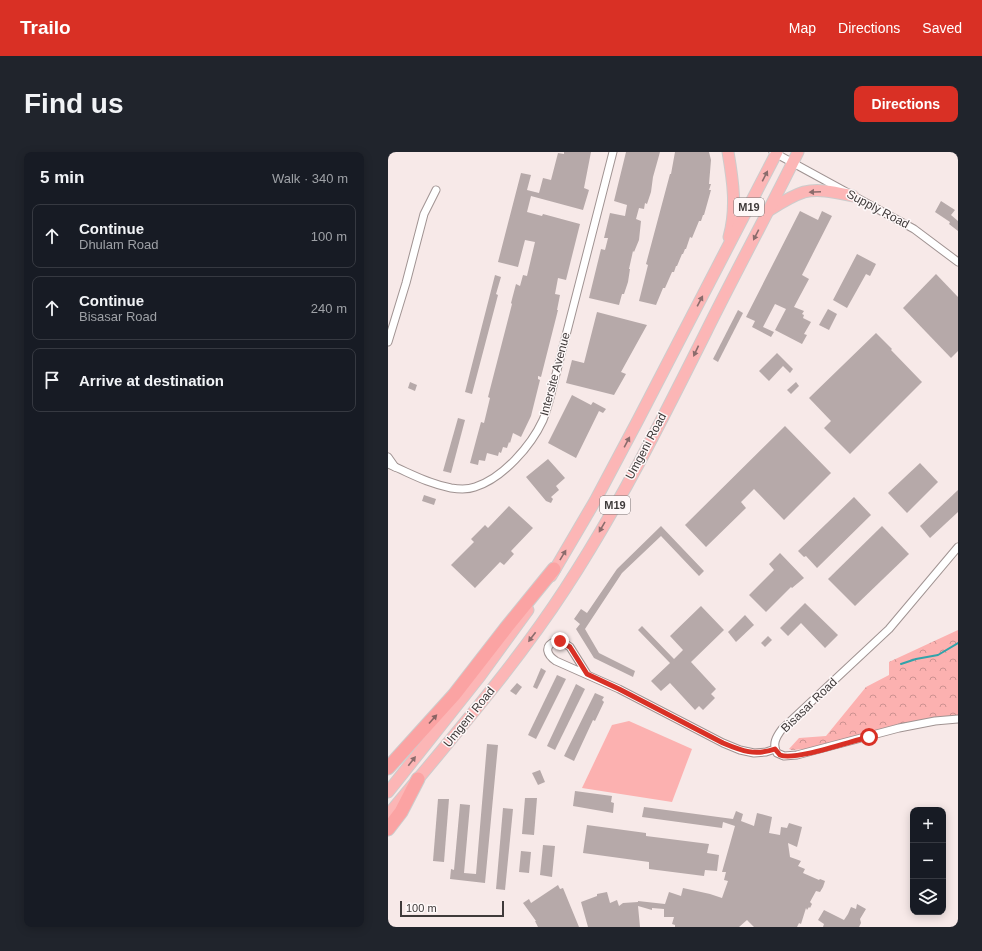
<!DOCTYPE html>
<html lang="en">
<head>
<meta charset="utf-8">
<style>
	:root { --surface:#171b24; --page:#20242c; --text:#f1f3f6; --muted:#9ea1a6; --line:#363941; --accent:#d93025 }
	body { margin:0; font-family:Helvetica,sans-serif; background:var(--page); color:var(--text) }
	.controls { position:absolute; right:12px; bottom:12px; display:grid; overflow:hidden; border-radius:8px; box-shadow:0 2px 10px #0003 }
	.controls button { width:36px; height:36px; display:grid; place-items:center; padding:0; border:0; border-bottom:1px solid var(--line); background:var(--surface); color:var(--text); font:20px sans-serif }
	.scale { position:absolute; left:12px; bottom:10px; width:104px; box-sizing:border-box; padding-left:4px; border:2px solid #3f3a3a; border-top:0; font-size:11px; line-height:14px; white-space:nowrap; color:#3f3a3a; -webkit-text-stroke:3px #fef8f8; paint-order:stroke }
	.stop { position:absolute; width:12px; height:12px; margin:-9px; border:3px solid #d93025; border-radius:50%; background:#fff }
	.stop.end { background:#d93025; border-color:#fff; box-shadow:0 1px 4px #0008 }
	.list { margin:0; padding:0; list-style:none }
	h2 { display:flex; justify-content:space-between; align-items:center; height:52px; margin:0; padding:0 16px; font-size:17px }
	h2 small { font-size:13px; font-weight:400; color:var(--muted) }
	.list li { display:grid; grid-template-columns:26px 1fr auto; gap:12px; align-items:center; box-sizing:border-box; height:64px; margin:0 8px 8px; padding:0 8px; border:1px solid var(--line); border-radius:8px }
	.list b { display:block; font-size:15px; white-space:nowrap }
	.list p { margin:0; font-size:13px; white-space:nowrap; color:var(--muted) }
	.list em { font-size:13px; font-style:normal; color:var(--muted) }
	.icon { flex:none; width:22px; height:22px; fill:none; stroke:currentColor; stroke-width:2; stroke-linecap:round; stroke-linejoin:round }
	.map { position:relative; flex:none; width:570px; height:775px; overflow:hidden; border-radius:8px }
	header { display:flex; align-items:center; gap:24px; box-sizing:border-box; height:56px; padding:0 20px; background:var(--accent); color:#fff }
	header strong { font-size:19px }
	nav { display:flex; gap:22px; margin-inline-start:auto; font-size:14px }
	.intro { display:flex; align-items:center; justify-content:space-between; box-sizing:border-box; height:96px; padding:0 24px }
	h1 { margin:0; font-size:28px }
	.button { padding:10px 18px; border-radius:8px; background:var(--accent); color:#fff; font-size:14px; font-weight:700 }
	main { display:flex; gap:24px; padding:0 24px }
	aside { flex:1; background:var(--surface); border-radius:8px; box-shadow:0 2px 10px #0003 }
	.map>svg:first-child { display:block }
	.park { fill:url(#park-crowns) }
	.pitch { fill:#fcb1b0 }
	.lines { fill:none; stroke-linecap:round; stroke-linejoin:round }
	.stream { stroke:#31a3aa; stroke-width:2 }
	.building { fill:#b6a9a9 }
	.minor-casing { stroke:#a09392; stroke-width:9 }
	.trunk-casing { stroke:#cdcccc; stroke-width:13 }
	.motorway-casing { stroke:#cdcccc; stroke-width:15 }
	.minor { stroke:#fff; stroke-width:7 }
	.trunk { stroke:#fcb6b6; stroke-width:11 }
	.motorway { stroke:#fba3a3; stroke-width:13 }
	.oneway { fill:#8b6c6c }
	.oneway2 { fill:#8a6464 }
	.route { stroke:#d93025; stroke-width:5 }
	.labels { text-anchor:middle; stroke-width:3; stroke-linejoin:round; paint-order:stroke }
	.shield { fill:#fef8f8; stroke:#787373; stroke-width:1 }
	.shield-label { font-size:11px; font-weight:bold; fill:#3f3a3a }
	.street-label { font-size:12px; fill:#3f3a3a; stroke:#fef8f8 }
</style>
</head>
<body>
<header>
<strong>Trailo</strong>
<nav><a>Map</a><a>Directions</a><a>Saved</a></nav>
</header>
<div class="intro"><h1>Find us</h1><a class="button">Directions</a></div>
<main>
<aside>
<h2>5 min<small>Walk · 340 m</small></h2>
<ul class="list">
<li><svg class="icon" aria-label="ahead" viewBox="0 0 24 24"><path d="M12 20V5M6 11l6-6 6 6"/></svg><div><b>Continue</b><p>Dhulam Road</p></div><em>100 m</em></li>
<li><svg class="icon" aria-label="ahead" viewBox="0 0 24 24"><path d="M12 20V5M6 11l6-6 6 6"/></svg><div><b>Continue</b><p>Bisasar Road</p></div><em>240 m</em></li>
<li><svg class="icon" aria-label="arrive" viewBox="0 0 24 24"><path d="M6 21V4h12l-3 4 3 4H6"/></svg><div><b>Arrive at destination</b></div></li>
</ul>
</aside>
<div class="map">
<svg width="570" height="775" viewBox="0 0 570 775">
	<defs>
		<pattern id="park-crowns" width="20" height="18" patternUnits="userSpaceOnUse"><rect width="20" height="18" fill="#fcb1b0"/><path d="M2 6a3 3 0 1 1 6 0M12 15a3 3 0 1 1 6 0" fill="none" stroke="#cd9190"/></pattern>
	</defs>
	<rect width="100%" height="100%" fill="#f7e9e8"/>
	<path class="park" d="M570,478V563L561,564L417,597L404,598L401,597L411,586L438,584L478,535L501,523V510Z"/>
	<path class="pitch" d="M241,569L304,597L284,650L194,636L224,573Z"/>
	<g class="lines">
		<path class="stream" d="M513,512L528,507L550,503L570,491"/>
	</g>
	<g class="building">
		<path d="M176,0H203L196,36L201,38L195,58L143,44L139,60L154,64L155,62L192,72L178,128L170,126L167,142L172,143L169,158H170L153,225L150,224V227L152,228L143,264L133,285L125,281L122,291L121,290L119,296L115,295L113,301L111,300L110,304L99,301L97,309L91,308L90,313L82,311L93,270L96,271L102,246L100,245L124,152L123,151L128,132L132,134L135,123L139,124L147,90L137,88L130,115L110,110L133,21L143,23L139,38L151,41L155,26L163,28L170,1L176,2Z"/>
		<path d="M238,0H272L265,25L263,40L259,52L257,51L256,57L251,56L248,67L253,69L251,88L246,100L245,99L241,117H242L240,130L236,142H234L231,153L201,146L213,97L217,98L220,86H216L222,61L237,64L239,53L226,49Z"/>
		<path d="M287,0H321L323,8L321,32H323L321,38H323L316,63H315L313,69H311L304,86L302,85L298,97H297L295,102H294L289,114H288L286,120H284L277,136H275L268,153L251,149L260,113L258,112L282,22H283Z"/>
		<path d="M553,49L567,58L563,63L570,69V79L561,72L562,70L547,60Z"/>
		<path d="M412,59L430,68L434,59L444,64L414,123L421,127L406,155L416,159L414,162L416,163L415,166L423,170L416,182L419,183L414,192L387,178L398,157L387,152L375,175L386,180L383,185L364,175L367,169L358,165Z"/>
		<path d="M469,102L488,112L482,124L478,122L459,156L445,148Z"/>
		<path d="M548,122L570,145V199L563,206L515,156Z"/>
		<path d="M107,123L113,125L108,142L110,143L84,242L77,240Z"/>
		<path d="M440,157L449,162L441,178L431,173Z"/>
		<path d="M350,158L355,161L330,210L325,207Z"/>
		<path d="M209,160L259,173L233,220L238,222L226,243L178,231L184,208L196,211Z"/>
		<path d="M488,181L504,197L503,198L534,230L462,302L436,276L443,269L421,246Z"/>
		<path d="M389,201L405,217L402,221L395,214L381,229L371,219Z"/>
		<path d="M22,230L29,233L27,239L20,236Z"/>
		<path d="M408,230L411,234L403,242L399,238Z"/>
		<path d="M184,243L203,253L205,250L218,257L215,261L211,259L188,306L160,291Z"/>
		<path d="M70,266L77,268L63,321L55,319Z"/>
		<path d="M397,274L443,321L396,368L366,337L353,350L358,356L318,395L297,373Z"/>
		<path d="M160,307L177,326L168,334L171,338L163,345L165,347L163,351L158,349L138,325Z"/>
		<path d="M532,311L550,330L519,361L500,341Z"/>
		<path d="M570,338V360L542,386L532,374Z"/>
		<path d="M36,343L48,347L46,353L34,349Z"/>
		<path d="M466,345L483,363L429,416L418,404L416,405L410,399Z"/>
		<path d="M121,354L145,376L123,399L126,402L116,413L112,410L87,436L63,413L86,390L83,387L97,373L100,376Z"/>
		<path d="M273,374L316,419L311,424L273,384L234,421L197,477L211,501L247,519L245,525L206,506L188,477L192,472L186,467L193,457L199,461L229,417Z"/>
		<path d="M494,374L521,402L467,454L440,427Z"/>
		<path d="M392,401L416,426L404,436L403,435L378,460L361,443L386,418L381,412Z"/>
		<path d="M417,451L450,483L437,496L413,471L400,484L392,476Z"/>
		<path d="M313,454L336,478L303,510L328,537L323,542L327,546L315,558L311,554L307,558L282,531L273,539L263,529L282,511L250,478L254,474L286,507L295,498L282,484Z"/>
		<path d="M357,463L366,473L348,490L340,480Z"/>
		<path d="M380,484L384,488L377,495L373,491Z"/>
		<path d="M153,516L158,519L149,537L145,535Z"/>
		<path d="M169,523L178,527L148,587L140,583Z"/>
		<path d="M129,531L134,535L128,543L122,539Z"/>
		<path d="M188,532L197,537L167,598L159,594Z"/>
		<path d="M207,541L216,545L214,548L216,550L207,569L205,568L186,609L176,604Z"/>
		<path d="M99,592L110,593L97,731L62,727L63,717L66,718L72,652L82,653L76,721L88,722Z"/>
		<path d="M152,618L157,630L150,633L144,621Z"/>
		<path d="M187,639L224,644L223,650L226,651L225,661L185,654Z"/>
		<path d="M137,646H149L146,683L134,682Z"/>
		<path d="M50,647H61L56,710L45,709Z"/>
		<path d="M256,655L345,667L348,659L355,662L353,669L366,674L369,661L384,665L381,681L392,683L393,675L399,676L401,671L414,675L409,695L400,691L402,705L413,709L410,714L417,717L415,721L431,728L432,727L437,729L435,735L432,740L428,739L422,750L424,752L422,756L421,755L419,758L418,756L413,772L411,771L409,775H366L359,768L351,775H287V773L284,772L286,765H276V757L264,756V758L250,754L252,775H200L193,750L209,744V742L219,740L222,751L229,748L231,754L235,751L250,750V749L277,752L281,740L293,744L295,736L322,742L334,746L340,729L336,728L338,720H334L347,674L335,670L334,676L254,665Z"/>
		<path d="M115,656L125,657L117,738L108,737Z"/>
		<path d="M199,673L258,681V684L321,692L319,701L331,703L329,719L317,718L316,724L261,717V710L195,701Z"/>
		<path d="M155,693L167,694L164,725L152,723Z"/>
		<path d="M133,699L143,700L141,721L131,720Z"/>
		<path d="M170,733L172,737L175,736L191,775H150L147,769H148L135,751L141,747L143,751Z"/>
		<path d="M469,752L478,757L472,767L473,771L471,775H435L436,772L430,768L436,758L456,768L460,762L463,755L468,757Z"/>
	</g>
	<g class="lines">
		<g class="minor-casing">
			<g id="minor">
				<path d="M385,0L526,77L570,110"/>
				<path d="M0,190L18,131L36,62L48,38"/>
				<path d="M0,305L7,315"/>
				<path d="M0,312C22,321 38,331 63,336C70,337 79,338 87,335C115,326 143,294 155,268C160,256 163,242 166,230L225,0"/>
				<path d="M570,395L501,477L394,577C388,585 384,592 389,601L396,604L409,603L511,576L547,569L570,567"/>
				<path d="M199,522L182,495L176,491L168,489C155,494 159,503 168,509L231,537L335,591L352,598L366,601L378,600L387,597"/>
			</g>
		</g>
		<g class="trunk-casing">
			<g id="trunk">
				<path d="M340,0C345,29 349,56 341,85"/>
				<path d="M380,59C391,52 403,44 416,40C432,36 450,41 465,44"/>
				<path d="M163,424L207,349L250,268L389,0"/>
				<path d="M0,640L92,524L140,458"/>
				<path d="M0,663C61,589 125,517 177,437C230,356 274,268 317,182C347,121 380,61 410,0"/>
			</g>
		</g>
		<g class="motorway-casing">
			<g id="motorway">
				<path d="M0,616L66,543L118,476L166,417"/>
				<path d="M0,677L13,660L30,627"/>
			</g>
		</g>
		<use href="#minor" class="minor"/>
		<use href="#trunk" class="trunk"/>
		<use href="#motorway" class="motorway"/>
	</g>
	<defs><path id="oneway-solid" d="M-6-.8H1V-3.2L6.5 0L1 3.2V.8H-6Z"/></defs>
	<g class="oneway">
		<use href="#oneway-solid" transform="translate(377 24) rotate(-63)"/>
		<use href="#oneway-solid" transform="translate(427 40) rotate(178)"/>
		<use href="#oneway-solid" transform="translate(368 83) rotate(117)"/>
		<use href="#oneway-solid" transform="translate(312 149) rotate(-62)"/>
		<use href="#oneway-solid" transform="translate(308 199) rotate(115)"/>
		<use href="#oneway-solid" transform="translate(239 290) rotate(-62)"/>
		<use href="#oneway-solid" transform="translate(214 375) rotate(120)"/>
		<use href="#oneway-solid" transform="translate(175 403) rotate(-59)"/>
		<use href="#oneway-solid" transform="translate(144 485) rotate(127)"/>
		<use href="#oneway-solid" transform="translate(24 609) rotate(-52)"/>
	</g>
	<use class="oneway2" href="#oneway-solid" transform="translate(45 567) rotate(-48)"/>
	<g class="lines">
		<path class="route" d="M172,489L182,495L199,522L231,537L335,591C354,599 367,604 387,597L392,603C407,609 463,589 481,585"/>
	</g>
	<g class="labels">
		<g class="shield">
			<rect x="346" y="46" width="30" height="18" rx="3"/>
			<rect x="212" y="344" width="30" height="18" rx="3"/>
		</g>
		<g class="shield-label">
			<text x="361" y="59">M19</text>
			<text x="227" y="357">M19</text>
		</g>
		<g class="street-label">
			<text transform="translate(490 57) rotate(28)" y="4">Supply Road</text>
			<text transform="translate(167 222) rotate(-75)" y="4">Intersite Avenue</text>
			<text transform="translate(258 294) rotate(-62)" y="4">Umgeni Road</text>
			<text transform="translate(421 553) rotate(-44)" y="4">Bisasar Road</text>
			<text transform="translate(81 565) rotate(-51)" y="4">Umgeni Road</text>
		</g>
	</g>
</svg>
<div class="controls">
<button>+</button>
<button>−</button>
<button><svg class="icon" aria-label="layers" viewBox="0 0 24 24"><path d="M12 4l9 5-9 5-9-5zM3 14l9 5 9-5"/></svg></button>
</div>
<div class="scale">100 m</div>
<div class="stop" style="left:481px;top:585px"></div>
<div class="stop end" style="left:172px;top:489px"></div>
</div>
</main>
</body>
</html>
